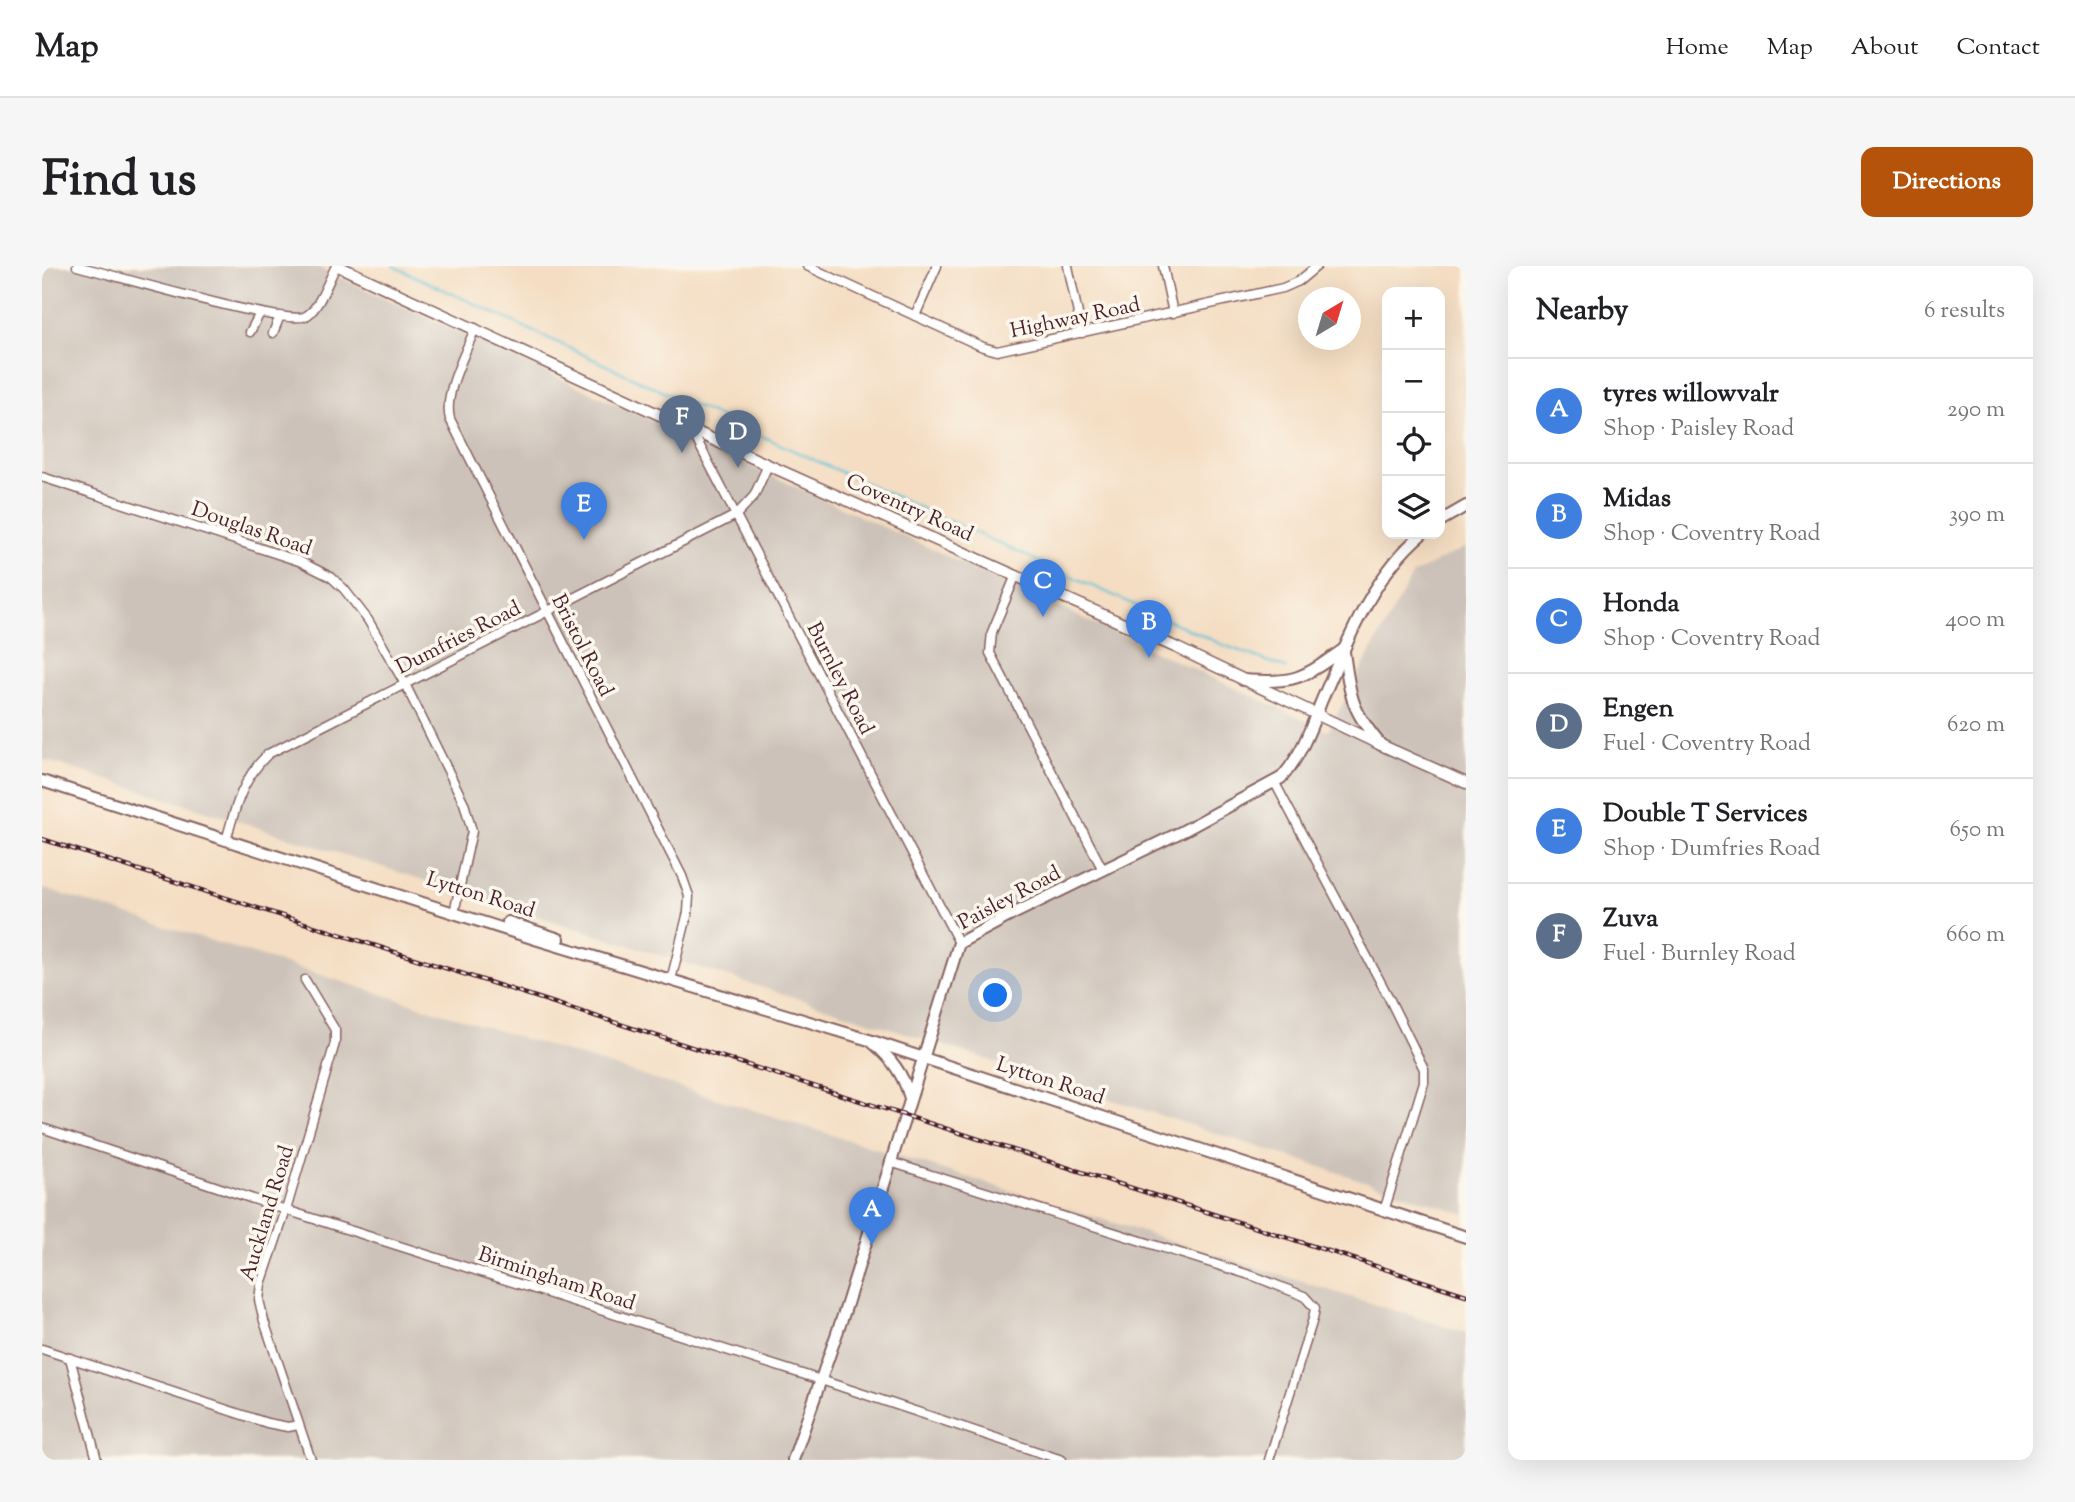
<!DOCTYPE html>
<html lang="en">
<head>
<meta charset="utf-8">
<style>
	:root { --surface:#fff; --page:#f6f6f6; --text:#202124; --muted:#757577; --line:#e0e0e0; --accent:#b45309 }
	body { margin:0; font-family:"Sorts Mill Goudy",serif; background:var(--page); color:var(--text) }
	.controls { position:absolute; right:21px; top:21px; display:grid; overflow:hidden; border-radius:14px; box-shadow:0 7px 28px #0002 }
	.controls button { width:63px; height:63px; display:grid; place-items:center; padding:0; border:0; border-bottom:2px solid var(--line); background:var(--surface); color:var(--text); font:35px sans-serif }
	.compass { position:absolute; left:1256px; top:21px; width:63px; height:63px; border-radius:50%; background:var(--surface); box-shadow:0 7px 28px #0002; rotate:38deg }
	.you { position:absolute; left:954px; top:730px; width:24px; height:24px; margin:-18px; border:5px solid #fff; border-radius:50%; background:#1a73e8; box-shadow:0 0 0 10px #1a73e833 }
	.badge { display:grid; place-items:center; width:46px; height:46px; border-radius:50%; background:var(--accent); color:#fff; font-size:23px; font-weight:700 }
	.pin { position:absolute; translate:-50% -58px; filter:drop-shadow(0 2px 4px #0008) }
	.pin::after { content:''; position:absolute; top:37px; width:24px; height:21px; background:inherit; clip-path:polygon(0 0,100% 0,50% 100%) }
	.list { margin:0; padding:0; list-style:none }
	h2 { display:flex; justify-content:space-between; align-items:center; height:91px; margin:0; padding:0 28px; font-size:30px }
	h2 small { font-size:23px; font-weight:400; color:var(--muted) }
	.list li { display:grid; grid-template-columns:46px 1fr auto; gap:21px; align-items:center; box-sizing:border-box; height:105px; padding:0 28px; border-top:2px solid var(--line) }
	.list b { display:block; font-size:26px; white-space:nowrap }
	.list p { margin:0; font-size:23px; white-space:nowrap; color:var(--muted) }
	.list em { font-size:23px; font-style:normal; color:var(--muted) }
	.icon { flex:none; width:38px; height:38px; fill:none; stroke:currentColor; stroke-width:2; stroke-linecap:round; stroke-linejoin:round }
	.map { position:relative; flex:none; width:1424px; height:1194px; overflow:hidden; border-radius:14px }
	header { display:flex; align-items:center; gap:42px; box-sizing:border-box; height:98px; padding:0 35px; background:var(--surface); border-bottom:2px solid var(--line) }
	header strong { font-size:33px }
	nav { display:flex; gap:38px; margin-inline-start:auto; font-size:24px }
	.intro { display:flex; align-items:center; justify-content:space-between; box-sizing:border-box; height:168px; padding:0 42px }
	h1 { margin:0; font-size:49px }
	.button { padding:18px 32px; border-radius:14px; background:var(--accent); color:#fff; font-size:24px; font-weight:700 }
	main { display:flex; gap:42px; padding:0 42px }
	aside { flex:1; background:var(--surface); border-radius:14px; box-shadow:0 7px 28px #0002 }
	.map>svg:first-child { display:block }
	.industrial { fill:#cdc2b9 }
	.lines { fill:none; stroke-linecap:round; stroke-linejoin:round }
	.stream { stroke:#5bc1d8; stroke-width:2 }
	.minor-casing { stroke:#866260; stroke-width:11 }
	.tertiary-casing { stroke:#866260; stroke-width:13 }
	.secondary-casing { stroke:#866260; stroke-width:14 }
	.minor { stroke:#fff; stroke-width:8 }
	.tertiary { stroke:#fff; stroke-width:10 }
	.secondary { stroke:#fff; stroke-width:10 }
	.rail-casing { stroke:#4a1f2b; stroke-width:4.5 }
	.rail { stroke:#fbf7ec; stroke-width:2; stroke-dasharray:5; stroke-linecap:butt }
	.labels { text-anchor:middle; stroke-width:7; stroke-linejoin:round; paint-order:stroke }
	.street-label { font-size:21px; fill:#4a1f2b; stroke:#fbf7ec }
</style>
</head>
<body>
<header>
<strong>Map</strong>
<nav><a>Home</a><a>Map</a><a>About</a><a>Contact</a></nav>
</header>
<div class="intro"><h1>Find us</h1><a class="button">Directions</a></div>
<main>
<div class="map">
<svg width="1424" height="1194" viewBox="0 0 1424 1194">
	<rect width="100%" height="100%" fill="#fbf7ec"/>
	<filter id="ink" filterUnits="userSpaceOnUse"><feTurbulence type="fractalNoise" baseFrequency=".0143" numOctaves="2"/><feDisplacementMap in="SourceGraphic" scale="14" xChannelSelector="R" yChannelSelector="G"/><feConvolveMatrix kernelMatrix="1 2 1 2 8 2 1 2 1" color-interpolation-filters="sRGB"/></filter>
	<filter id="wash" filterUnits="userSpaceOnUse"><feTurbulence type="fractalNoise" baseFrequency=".00686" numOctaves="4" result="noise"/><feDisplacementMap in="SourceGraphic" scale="28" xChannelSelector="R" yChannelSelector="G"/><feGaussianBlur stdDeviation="1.57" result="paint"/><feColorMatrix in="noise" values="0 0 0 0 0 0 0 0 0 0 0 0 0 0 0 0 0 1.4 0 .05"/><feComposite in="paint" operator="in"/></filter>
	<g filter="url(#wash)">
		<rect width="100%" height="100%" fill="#f4ddc2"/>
		<g class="industrial">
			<path d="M0,0H273L1286,465L1371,308L1424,281V948L798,746L0,493Z"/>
			<path d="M0,622L1424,1067V1194H0Z"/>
		</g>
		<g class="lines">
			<path class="stream" d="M351,0L609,120L1179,378L1244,402"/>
		</g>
	</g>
	<g filter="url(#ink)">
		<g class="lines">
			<g class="minor-casing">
				<g id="minor">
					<path d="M35,0C68,8 245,61 264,50C277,43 287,13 294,0"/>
					<path d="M765,0L941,81L955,85L1241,22L1257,15L1275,0"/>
					<path d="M1026,0L1040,67"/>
					<path d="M1121,0L1131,47"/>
					<path d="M873,50L895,0"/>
					<path d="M433,62C424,87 401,127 408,153L640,610L647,630L646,646L629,714"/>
					<path d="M208,66L218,47"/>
					<path d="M231,67L238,50"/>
					<path d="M649,163L917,677"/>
					<path d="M0,211L257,295L289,311L302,323L326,354L363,418L422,537L430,565L412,647"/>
					<path d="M974,309L950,366L948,387L1061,604"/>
					<path d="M1233,517L1347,732L1382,803V816L1342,945"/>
					<path d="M184,575C193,542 200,513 226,488L694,249L712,230L726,199"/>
					<path d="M263,714L293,764V777L244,944L219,1018L217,1034L222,1055L269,1194"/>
					<path d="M0,862L244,944L779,1114L1020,1194"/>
					<path d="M848,896L1214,1011L1262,1030L1273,1042L1271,1053L1227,1194"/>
					<path d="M0,1083L225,1157L246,1161L256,1159"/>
					<path d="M28,1092L55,1194"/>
				</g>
			</g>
			<g class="tertiary-casing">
				<path id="tertiary" d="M296,0L726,199L1133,381L1339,479L1424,517"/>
			</g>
			<g class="secondary-casing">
				<g id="secondary">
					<path d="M1398,255L1424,240"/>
					<path d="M1302,386C1308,430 1309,444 1339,479"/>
					<path d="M1201,414C1254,417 1258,414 1302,383"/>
					<path d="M0,515L493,673L827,774L1424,971"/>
					<path d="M466,656L517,673"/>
					<path d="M831,777C850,793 861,808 868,832"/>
					<path d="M751,1194L803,1044L917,677L969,649L1141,565L1239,512C1258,492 1269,462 1279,436C1305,377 1329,311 1380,268"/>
				</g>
			</g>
			<use href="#minor" class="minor"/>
			<use href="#tertiary" class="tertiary"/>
			<use href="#secondary" class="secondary"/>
			<g class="rail-casing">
				<path id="rail" d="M0,573L1424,1029"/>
			</g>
			<use href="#rail" class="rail"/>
		</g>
	</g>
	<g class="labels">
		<g class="street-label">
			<text transform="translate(1033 51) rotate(-12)" y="7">Highway Road</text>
			<text transform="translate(868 241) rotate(24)" y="7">Coventry Road</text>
			<text transform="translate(210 262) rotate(19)" y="7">Douglas Road</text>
			<text transform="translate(416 371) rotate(-27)" y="7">Dumfries Road</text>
			<text transform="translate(541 379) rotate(63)" y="7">Bristol Road</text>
			<text transform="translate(799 412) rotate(63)" y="7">Burnley Road</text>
			<text transform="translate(439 628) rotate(17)" y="7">Lytton Road</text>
			<text transform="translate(967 631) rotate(-28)" y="7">Paisley Road</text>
			<text transform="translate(1009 814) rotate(18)" y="7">Lytton Road</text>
			<text transform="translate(224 947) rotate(-73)" y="7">Auckland Road</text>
			<text transform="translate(515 1012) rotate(18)" y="7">Birmingham Road</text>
		</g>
	</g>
</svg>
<div class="controls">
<button>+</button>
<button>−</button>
<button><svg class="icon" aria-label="locate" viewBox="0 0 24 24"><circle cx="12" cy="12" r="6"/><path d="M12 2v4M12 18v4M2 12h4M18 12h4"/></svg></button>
<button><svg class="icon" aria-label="layers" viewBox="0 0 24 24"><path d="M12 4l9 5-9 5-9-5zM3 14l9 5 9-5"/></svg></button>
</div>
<svg class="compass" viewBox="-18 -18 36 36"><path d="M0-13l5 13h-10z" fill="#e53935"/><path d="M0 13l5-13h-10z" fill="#757577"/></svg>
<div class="you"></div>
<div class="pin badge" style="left:830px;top:979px;background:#3f7fe0">A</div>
<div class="pin badge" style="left:1107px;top:392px;background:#3f7fe0">B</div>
<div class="pin badge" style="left:1001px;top:351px;background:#3f7fe0">C</div>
<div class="pin badge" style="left:696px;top:202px;background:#5c6f8a">D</div>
<div class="pin badge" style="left:542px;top:274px;background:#3f7fe0">E</div>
<div class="pin badge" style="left:640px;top:187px;background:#5c6f8a">F</div>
</div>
<aside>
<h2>Nearby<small>6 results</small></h2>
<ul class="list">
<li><span class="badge" style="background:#3f7fe0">A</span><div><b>tyres willowvalr</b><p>Shop · Paisley Road</p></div><em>290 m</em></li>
<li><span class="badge" style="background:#3f7fe0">B</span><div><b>Midas</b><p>Shop · Coventry Road</p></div><em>390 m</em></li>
<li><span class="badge" style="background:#3f7fe0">C</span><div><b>Honda</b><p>Shop · Coventry Road</p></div><em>400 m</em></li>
<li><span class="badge" style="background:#5c6f8a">D</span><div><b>Engen</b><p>Fuel · Coventry Road</p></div><em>620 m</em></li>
<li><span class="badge" style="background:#3f7fe0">E</span><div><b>Double T Services</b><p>Shop · Dumfries Road</p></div><em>650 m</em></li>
<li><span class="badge" style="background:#5c6f8a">F</span><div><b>Zuva</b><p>Fuel · Burnley Road</p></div><em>660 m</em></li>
</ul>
</aside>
</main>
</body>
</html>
